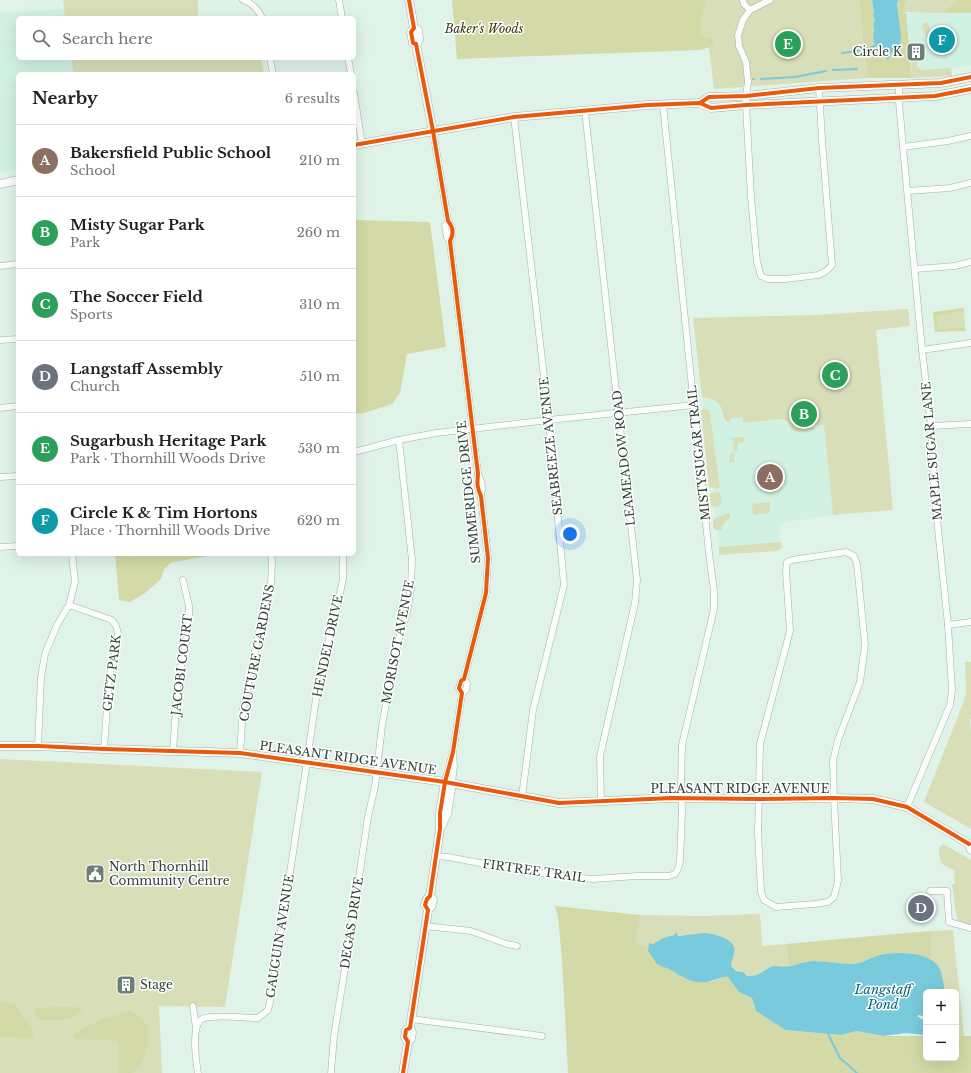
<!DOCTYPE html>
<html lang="en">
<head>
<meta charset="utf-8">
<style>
	:root { --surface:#fff; --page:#f2f2f2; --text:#202124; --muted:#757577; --line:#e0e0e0; --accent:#1a73e8 }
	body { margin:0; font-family:"Libre Baskerville",serif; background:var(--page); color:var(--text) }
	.controls { position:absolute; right:12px; bottom:12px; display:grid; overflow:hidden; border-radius:6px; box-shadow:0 4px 16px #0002 }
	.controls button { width:36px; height:36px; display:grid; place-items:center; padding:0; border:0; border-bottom:1px solid var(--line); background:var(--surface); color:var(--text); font:20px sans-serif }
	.you { position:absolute; left:570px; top:534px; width:14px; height:14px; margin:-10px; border:3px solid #fff; border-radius:50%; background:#1a73e8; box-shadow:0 0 0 6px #1a73e833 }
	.badge { display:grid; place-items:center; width:26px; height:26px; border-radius:50%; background:var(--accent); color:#fff; font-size:13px; font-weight:700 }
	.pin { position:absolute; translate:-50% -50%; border:2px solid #fff; box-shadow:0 1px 4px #0006 }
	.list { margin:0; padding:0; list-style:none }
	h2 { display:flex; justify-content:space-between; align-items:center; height:52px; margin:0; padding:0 16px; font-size:17px }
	h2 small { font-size:13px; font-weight:400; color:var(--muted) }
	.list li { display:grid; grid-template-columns:26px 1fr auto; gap:12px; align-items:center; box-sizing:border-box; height:72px; padding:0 16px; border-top:1px solid var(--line) }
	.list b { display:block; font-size:15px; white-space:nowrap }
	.list p { margin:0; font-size:13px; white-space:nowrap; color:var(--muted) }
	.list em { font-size:13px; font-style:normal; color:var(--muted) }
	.icon { flex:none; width:22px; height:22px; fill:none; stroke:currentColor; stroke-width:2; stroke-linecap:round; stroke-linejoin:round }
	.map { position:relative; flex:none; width:971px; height:1073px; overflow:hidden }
	.search { position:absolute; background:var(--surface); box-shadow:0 4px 16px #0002; left:16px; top:16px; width:340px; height:44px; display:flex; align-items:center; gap:10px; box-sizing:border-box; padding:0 14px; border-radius:6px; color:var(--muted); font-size:15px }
	.panel { position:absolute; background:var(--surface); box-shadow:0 4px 16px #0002; left:16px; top:72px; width:340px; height:484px; border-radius:6px }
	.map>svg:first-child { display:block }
	.built { fill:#d1f2e2 }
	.green { fill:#d8dfb8 }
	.forest { fill:#d3daa7 }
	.water { fill:#7acadd }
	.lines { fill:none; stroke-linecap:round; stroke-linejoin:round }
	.stream { stroke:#7acadd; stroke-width:2 }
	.minor-casing { stroke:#a2b2aa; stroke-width:7 }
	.tertiary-casing { stroke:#a2b2aa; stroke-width:9 }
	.minor { stroke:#fafdfc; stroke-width:6 }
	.tertiary { stroke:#fafdfc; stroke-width:8 }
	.cycleway-casing { stroke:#fefefe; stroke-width:6 }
	.cycleway { stroke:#e8590c; stroke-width:4 }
	.labels { text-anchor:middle; stroke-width:3; stroke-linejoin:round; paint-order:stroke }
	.park-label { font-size:12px; font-style:italic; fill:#393712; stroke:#fefefe }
	.poi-label { font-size:12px; fill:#314038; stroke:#fefefe; text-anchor:start }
	.street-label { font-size:12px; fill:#314038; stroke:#fefefe }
	.water-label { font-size:13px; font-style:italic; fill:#086177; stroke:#fefefe }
</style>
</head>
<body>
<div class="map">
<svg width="971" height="1073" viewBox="0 0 971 1073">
	<rect width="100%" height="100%" fill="#dff3e9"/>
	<g class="built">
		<path d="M64,9L65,18H18V58H71L74,74H18V170L0,173V13Z"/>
		<path d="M906,13H971V65L943,71L912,72Z"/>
		<path d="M702,397L710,399L719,403L722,412L723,419L730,423V419L743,417V423L793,419L814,429V426L824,425L833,515L780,523L781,542L719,547Z"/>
	</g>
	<g class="green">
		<path d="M63,0H198V18H65Z"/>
		<path d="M708,0H859L867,78L714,89L709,47L700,50L710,47L712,38L701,35L703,12Z"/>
		<path d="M908,0H958L941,13L903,12L906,2Z"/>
		<path d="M925,22L928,23L929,26L935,46L932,47L922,28L923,23Z"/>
		<path d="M916,57L917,66L921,70L951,68L952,76L912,78L911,58Z"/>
		<path d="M71,58H261L264,74H74Z"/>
		<path d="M908,309L910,326L876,330L893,510L833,515L824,425L814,426V430L797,432C787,429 791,424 786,421C784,419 782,420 779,419L743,423V417L730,419V423C720,420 725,408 717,402C713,399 707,398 702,397L693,318L818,315Z"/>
		<path d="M964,312L965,327L939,329L937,316Z"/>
		<path d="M703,409H708L710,414L720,488L714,489V487L709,488L701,410Z"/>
		<path d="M699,411L709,504L708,501L698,412Z"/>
		<path d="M744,437V442L738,443V451H734V462L729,463V456L734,451L732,438Z"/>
		<path d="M720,492L722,502L720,505L715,507L711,506L710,495L711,493Z"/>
		<path d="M770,502V511L768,513L753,515L752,504Z"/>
		<path d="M727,513L730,515V518L724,523L721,530H716L713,528V520L714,519Z"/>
		<path d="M781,542L782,548L776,551L719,555V547Z"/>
		<path d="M965,662H971V719H970L971,731V829L924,802L964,701L966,692Z"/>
		<path d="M0,759L262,772L225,1007L159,1006L162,1073H0Z"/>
		<path d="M943,844L971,860V926L957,920L952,884H955L954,870C940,864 940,864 939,848Z"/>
		<path d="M760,914L762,946L786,944L789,966H773L760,974L752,976H747L743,972L736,971L731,966C730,959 737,951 732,945C721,929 699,935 683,936C680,936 676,935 673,935C666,936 660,941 653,944L649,943V948L634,943L640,915L702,916Z"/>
		<path d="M953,930L964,1036H956V992H945L931,959V931Z"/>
	</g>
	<g class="forest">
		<path d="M452,0H708L703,12L701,35L712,38L714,43L710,47L700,50L457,59Z"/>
		<path d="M859,0H872L873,7L874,11L873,15L875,20L873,23L875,45L880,47L888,59L892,52L898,0H908L906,2L903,12L906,13L912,78H867Z"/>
		<path d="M958,0H971V13H941Z"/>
		<path d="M354,220L430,222L446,347L407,354L400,393L392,404L364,413L354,414Z"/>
		<path d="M964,308V312L937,316L939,329L965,327L966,331L935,332L933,312Z"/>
		<path d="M115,554H218L170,563L164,570L161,579L144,594L130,602L119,600Z"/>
		<path d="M555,906L640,915L635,943L649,948L656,963L661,966L671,969L684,978L711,982L723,976L728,977L739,992L752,998L756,1011L785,1030L841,1035L857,1031L883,1036H926V1058H956V1036H971V1073H568L562,960L558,917Z"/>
		<path d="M931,931V959C914,954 897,952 879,956C870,958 863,962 853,964C840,965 826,961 813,961C805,961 797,964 789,966L786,944L884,935Z"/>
		<path d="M0,1002L14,1003L34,1031L33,1038L0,1037Z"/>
		<path d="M56,1007H77L83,1010C72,1020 64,1021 50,1020C46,1020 42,1021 38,1018C35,1016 35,1013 33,1010L37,1008Z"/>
		<path d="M130,1011C136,1014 144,1019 147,1025C152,1037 145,1070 131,1073C127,1073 122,1073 118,1073L119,1045L115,1040L76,1039L73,1038V1034L100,1020Z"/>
	</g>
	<g class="water">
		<path d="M872,0H898L897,5L901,35L900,47L892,52L888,60C883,56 883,51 880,47L875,45C873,40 873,36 874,31C874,26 872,24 875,20L873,15L874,11L873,7Z"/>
		<path d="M676,932L678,936H680C689,935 698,933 706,933C715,934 731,938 734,947C736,953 731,960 731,966L736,971L743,972L747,976C762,977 765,967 775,966C780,966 785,967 790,966C798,964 806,961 814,961C826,961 839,964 851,964C860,964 868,959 877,956C893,951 928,951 938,966C943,973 943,983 945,992H926V1016H922L919,1015L917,1016L926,1022V1035L906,1033L883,1036L857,1031L841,1035L785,1030L756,1011L752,998L739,992L728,977C720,976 715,981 707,982C700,983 689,981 683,977C678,975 674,971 669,969C665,967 661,967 657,964C654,961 652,955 648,952L649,943L653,944L663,938L674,935Z"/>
	</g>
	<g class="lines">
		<g class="stream">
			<path d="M842,53L863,50L877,45"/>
			<path d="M833,70L857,69"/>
			<path d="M753,79H754"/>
			<path d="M761,79L795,77L826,71"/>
			<path d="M828,1034L840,1058L857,1073"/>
		</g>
		<g class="minor-casing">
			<g id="minor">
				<path d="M243,0C252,3 258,9 262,18"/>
				<path d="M339,0L342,18"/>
				<path d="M743,0L744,4L750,10"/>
				<path d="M770,0L750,10L743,20L738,35L739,46L746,62L748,82L746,96V105L751,197L757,262L761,276L768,279H786L818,275L826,271L832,265L822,140L819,88"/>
				<path d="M270,58L273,74"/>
				<path d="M348,58L351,74"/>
				<path d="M899,86V102L903,147L922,350L931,426L935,500L948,625L952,690L950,705L907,807"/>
				<path d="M354,93L362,144"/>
				<path d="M585,111L637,580L635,603L600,756L601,801"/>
				<path d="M514,117L549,420L564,585L533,710L522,797"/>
				<path d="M433,131L448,221C453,227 454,234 450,241L478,474C477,483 477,488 481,496L488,558L486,593L464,679L461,681L459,688L462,693L453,752L445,782"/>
				<path d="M903,147L948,141L971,136"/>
				<path d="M908,191L950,188L971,183"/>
				<path d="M448,221L445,226L447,237L450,241"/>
				<path d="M0,266L18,264"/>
				<path d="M915,269L955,266L971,262"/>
				<path d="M0,340L18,339"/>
				<path d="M922,350L971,343"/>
				<path d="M0,408L18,406"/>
				<path d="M931,426L971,424"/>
				<path d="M354,452L399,440L436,433L549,420L694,405"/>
				<path d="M478,474C482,482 483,487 481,495"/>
				<path d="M0,477L18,476"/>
				<path d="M0,547L18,546"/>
				<path d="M846,552L854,556L857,564L865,645L860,682L838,740L833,761L834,798L838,881L834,897L828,902L815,904L776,907L764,900L761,892L758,832L760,744L790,631L786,571L787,562L792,560Z"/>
				<path d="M69,605L112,620L116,626L118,633L116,649L109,677L104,749"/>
				<path d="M948,625L971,622"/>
				<path d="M462,693L466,690L467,683L464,679"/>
				<path d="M38,746L41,677L45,654L57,625L69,605L75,582L72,554"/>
				<path d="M173,751L178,680L187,638L189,623V606L183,580"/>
				<path d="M240,753L243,709L259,632L265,604L271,584L272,561L271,554"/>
				<path d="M452,783L454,766L453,756"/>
				<path d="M436,856L448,857L512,869L570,877L593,879L637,876H669L675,874L678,869L680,861L682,810L681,788L682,745L714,609V591L709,553L663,105"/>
				<path d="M930,891H947L949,922L971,928"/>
				<path d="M425,926L471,931L496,940L507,944L517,946"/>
				<path d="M193,1006L196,1028"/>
				<path d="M411,1019L542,1036"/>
				<path d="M198,1073C196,1061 191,1026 202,1019C212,1014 246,1018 258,1018L268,1010L270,1002L305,775L319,678L336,612L343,579V554"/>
				<path d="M331,1073L334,1036L351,931L368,817L375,786L382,726L391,675L399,638L407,613L411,588L412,560L399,440"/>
			</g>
		</g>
		<g class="tertiary-casing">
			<g id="tertiary">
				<path d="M409,0L414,28L411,32L413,43L416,44L433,131"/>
				<path d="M414,28L418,30L419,40L416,44"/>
				<path d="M700,103L709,97L746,96L819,88L941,83L971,77"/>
				<path d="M354,145L514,117L648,105L700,103L711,108L746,105L935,96L971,89"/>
				<path d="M0,184L18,180"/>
				<path d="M0,746H38L104,749L240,753L445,782L559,803L672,798L758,799L834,798L873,799L907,807L969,844L971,850"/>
				<path d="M442,825L447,814L452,783"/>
				<path d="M428,910L431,907L433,900L430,896"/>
				<path d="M408,1042L411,1039L412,1032L410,1028"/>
				<path d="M403,1073L408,1042L405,1037L406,1030L410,1028L428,910L425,905L427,899L430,896L440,829V813L445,782"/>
			</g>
		</g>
		<use href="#minor" class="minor"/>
		<use href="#tertiary" class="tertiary"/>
		<g class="cycleway-casing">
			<g id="cycleway">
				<path d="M700,103L709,97L746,96L819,88L941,83L971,77"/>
				<path d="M354,145L514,117L648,105L700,103L711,108L746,105L935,96L971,89"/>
				<path d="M0,746H38L104,749L240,753L445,782L559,803L672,798L758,799L834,798L873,799L907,807L969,844"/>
				<path d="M403,1073L408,1042L405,1037L406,1030L410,1028L428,910L425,905L427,899L430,896L440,829V813L445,782L453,752L462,693L459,688L461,681L464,679L486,593L488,558L481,496C477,488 477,483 478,474L450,241C454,234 453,227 448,221L433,131L416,44L413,43L411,32L414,28L409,0"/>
			</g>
		</g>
		<use href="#cycleway" class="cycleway"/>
	</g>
	<defs>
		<g id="building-square" transform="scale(1)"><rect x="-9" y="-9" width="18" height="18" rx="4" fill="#6e7f76" stroke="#fefefe"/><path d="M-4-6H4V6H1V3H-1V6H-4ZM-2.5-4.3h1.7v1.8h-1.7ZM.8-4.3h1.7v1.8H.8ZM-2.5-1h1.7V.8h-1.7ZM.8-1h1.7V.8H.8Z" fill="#fff"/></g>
		<g id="civic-square" transform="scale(1)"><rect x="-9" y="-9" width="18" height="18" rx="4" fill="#6e7f76" stroke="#fefefe"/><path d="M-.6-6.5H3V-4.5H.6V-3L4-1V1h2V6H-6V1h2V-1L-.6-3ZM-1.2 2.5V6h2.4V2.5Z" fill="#fff"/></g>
	</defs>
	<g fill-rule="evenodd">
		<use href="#building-square" x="916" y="52"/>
		<use href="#civic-square" x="95" y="874"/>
		<use href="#building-square" x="126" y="985"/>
	</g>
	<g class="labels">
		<g class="park-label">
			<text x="484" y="33">Baker's Woods</text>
		</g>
		<g class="poi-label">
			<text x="902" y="56" text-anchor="end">Circle K</text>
			<text x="109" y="871">North Thornhill<tspan x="109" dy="14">Community Centre</tspan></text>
			<text x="140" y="989">Stage</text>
		</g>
		<g class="street-label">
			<text transform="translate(551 446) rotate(-96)" y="4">SEABREEZE AVENUE</text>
			<text transform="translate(932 451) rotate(-95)" y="4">MAPLE SUGAR LANE</text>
			<text transform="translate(699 453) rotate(-96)" y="4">MISTYSUGAR TRAIL</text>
			<text transform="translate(624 458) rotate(-96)" y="4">LEAMEADOW ROAD</text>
			<text transform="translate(469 492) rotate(-96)" y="4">SUMMERIDGE DRIVE</text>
			<text transform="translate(398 642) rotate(-79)" y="4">MORISOT AVENUE</text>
			<text transform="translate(328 646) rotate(-78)" y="4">HENDEL DRIVE</text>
			<text transform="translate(257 653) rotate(-79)" y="4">COUTURE GARDENS</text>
			<text transform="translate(182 665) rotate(-83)" y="4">JACOBI COURT</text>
			<text transform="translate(112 673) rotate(-83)" y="4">GETZ PARK</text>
			<text transform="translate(348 758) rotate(8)" y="4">PLEASANT RIDGE AVENUE</text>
			<text x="740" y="793">PLEASANT RIDGE AVENUE</text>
			<text transform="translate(534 871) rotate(8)" y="4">FIRTREE TRAIL</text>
			<text transform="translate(352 923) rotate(-81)" y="4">DEGAS DRIVE</text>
			<text transform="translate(280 936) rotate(-81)" y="4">GAUGUIN AVENUE</text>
		</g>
		<g class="water-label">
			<text x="883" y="994">Langstaff<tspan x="883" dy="15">Pond</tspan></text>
		</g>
	</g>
</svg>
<div class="controls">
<button>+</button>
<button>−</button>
</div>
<div class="you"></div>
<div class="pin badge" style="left:770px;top:477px;background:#8d6e63">A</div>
<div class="pin badge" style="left:804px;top:414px;background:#2e9e5b">B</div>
<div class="pin badge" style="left:835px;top:375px;background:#2e9e5b">C</div>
<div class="pin badge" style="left:921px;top:908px;background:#6b7280">D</div>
<div class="pin badge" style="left:788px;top:44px;background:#2e9e5b">E</div>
<div class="pin badge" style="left:942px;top:40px;background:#0f9aa8">F</div>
<div class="search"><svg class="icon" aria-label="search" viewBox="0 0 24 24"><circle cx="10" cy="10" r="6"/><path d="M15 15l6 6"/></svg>Search here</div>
<section class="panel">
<h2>Nearby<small>6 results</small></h2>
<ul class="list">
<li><span class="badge" style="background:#8d6e63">A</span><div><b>Bakersfield Public School</b><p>School</p></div><em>210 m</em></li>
<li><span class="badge" style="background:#2e9e5b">B</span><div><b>Misty Sugar Park</b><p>Park</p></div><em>260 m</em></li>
<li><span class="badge" style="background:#2e9e5b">C</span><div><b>The Soccer Field</b><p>Sports</p></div><em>310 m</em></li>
<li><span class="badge" style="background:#6b7280">D</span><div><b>Langstaff Assembly</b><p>Church</p></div><em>510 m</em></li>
<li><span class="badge" style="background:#2e9e5b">E</span><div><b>Sugarbush Heritage Park</b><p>Park · Thornhill Woods Drive</p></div><em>530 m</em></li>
<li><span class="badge" style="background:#0f9aa8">F</span><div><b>Circle K &amp; Tim Hortons</b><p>Place · Thornhill Woods Drive</p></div><em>620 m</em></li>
</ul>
</section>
</div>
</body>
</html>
